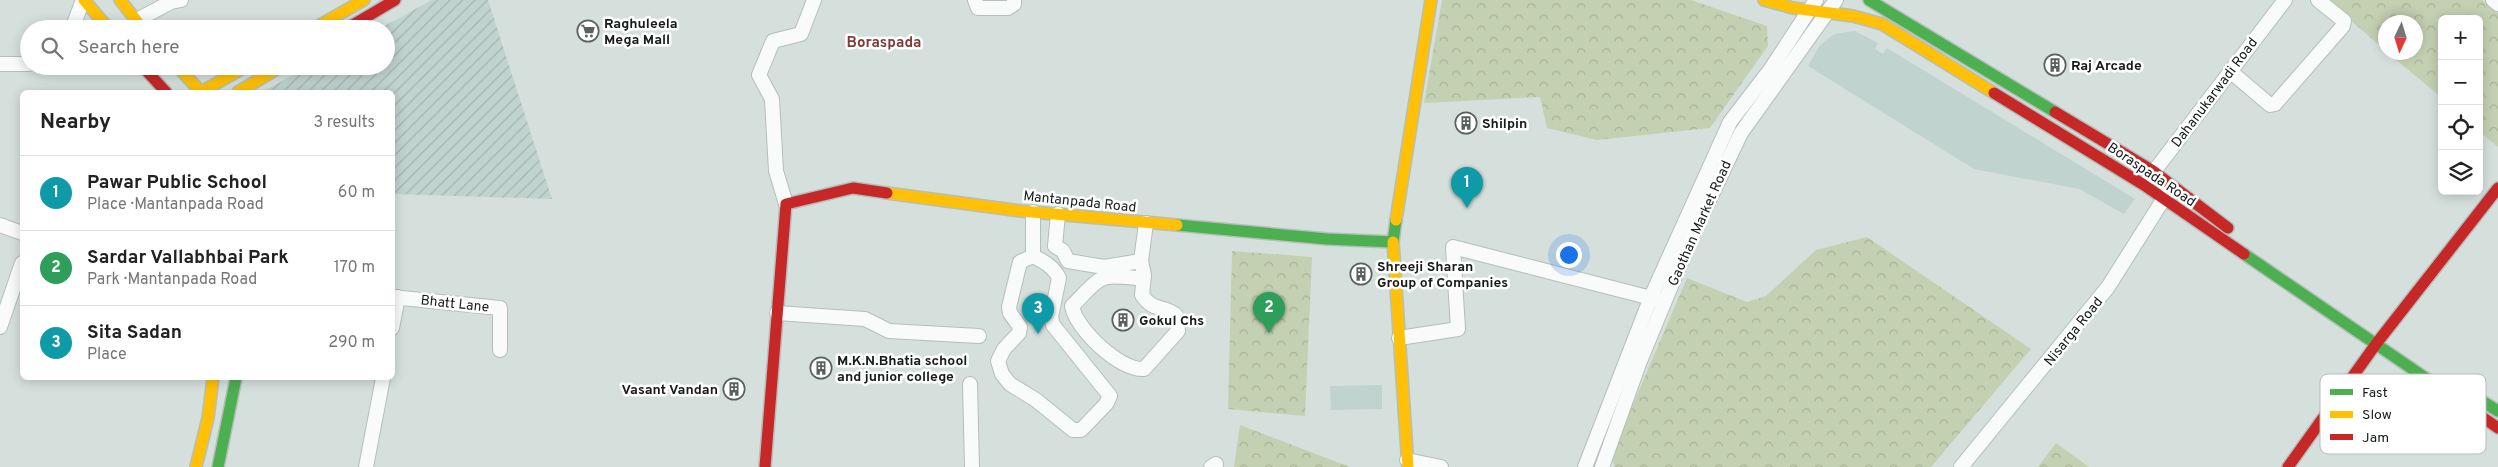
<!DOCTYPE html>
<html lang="en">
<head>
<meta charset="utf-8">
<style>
	:root { --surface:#fff; --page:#f6f6f6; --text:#222; --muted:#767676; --line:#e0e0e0; --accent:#58615e }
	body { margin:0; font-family:Overpass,sans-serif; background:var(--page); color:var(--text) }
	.controls { position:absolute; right:15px; top:15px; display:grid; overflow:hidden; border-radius:8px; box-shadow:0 2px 12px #0003 }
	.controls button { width:45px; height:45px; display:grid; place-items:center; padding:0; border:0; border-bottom:1px solid var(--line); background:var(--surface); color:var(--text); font:25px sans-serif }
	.compass { position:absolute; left:2378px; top:15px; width:45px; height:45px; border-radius:50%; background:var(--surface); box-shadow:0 2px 12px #0003; rotate:184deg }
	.you { position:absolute; left:1568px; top:254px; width:18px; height:18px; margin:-12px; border:4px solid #fff; border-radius:50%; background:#1a73e8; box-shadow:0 0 0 8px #1a73e833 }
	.badge { display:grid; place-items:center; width:32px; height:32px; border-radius:50%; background:var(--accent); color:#fff; font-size:16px; font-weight:700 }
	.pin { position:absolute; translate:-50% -41px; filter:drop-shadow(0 1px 2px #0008) }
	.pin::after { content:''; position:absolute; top:26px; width:18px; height:15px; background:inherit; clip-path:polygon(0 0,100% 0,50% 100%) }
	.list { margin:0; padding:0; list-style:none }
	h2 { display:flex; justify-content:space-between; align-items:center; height:65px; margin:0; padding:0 20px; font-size:21px }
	h2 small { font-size:16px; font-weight:400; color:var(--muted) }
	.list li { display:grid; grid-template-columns:32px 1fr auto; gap:15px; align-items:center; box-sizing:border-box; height:75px; padding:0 20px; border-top:1px solid var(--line) }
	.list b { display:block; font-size:19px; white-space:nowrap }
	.list p { margin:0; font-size:16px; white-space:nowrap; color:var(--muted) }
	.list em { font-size:16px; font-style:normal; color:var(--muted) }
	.icon { flex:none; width:28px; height:28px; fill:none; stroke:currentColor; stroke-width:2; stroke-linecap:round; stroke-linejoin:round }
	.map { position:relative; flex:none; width:2498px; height:467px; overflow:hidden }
	.search { position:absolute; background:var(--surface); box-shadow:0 2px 12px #0003; left:20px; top:20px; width:375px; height:55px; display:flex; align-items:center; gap:12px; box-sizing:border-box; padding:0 18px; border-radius:28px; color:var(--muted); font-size:19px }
	.panel { position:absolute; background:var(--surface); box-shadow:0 2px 12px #0003; left:20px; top:90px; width:375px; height:290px; border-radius:8px }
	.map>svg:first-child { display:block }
	.built { fill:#c0d3cf }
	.industrial { fill:url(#industrial-furrows) }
	.park { fill:url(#park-crowns) }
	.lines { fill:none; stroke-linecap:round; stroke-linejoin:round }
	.street-casing { stroke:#b5bebb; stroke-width:16 }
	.fast-casing { stroke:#b5bebb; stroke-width:14 }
	.slow-casing { stroke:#b5bebb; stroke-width:14 }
	.jam-casing { stroke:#b5bebb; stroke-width:14 }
	.street { stroke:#f9fafa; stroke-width:14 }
	.fast { stroke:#4caf50; stroke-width:11 }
	.slow { stroke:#ffc107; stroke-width:11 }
	.jam { stroke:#c62828; stroke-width:11 }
	.labels { text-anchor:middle; stroke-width:5; stroke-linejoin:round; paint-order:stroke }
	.poi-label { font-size:14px; font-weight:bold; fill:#151c1a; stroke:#fff; text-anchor:start }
	.street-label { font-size:14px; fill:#151c1a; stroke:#fff }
	.neighbourhood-label { font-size:15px; font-weight:bold; fill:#813a35; stroke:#fff }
	.key { fill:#fff; stroke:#b9bbba; stroke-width:1 }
	.key-label { font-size:14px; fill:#151c1a }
</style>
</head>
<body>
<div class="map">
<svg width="2498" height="467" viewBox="0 0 2498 467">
	<defs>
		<pattern id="industrial-furrows" width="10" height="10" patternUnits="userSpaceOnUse" patternTransform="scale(1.25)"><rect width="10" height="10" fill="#c0d3cf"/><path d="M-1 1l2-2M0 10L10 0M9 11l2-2" fill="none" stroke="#a4b5b1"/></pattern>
		<pattern id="park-crowns" width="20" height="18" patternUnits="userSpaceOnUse" patternTransform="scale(1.25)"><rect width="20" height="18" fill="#c4d0b2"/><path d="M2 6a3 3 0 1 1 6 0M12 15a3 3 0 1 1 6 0" fill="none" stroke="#a8b298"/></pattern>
	</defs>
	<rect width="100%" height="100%" fill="#d5e0dd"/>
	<g class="built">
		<path d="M1855,31L1878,43L1875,49L1883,54L1887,48L2135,199L2124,214L2079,189L1974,169L1808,66L1819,46L1834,34Z"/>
		<path d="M1382,385V409L1331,410L1330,386Z"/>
	</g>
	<path class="industrial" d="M432,0H488L552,199L393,194L392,92H262L310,66H386V29H379Z"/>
	<g class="park">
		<path d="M1442,0H1691L1767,26L1768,46L1710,128L1597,140L1547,128L1540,97L1424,103Z"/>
		<path d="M2327,0H2482L2498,13V147L2479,131V19H2442V98L2388,53L2416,52V22H2386L2385,50Z"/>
		<path d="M1867,237L2031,349L1931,467H1615L1611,456L1687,278L1747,302L1766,296L1816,250Z"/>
		<path d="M1232,251L1312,257L1305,416L1228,409Z"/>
		<path d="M1240,425L1350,467H1234Z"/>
		<path d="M2056,443L2089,467H2038Z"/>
	</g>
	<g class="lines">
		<g class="street-casing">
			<g id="street">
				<path d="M975,0L978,8H1008L1014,4V0"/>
				<path d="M2493,0L2498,4"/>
				<path d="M135,21L171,2L181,0"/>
				<path d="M72,29L83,0"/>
				<path d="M0,64H29"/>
				<path d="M2230,71L2270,105L2275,104L2343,26L2344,21L2318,0"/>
				<path d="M2149,178L2285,0"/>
				<path d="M786,204L776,171L772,99L759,75L773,41L801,34L814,0"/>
				<path d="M1033,212V256"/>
				<path d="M1058,214L1055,246L1063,251L1068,261L1104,267L1141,261"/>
				<path d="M0,225L22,233"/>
				<path d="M1033,256C1043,261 1054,267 1059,278L1051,317L1053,325L1110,396L1106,404L1081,430H1073L1036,400L1010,384L1002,374L998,361L1004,349L1019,333L1020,327L1010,313L1009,307L1020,262Z"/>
				<path d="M1143,279C1098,273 1103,275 1072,306C1075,328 1120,371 1144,369L1178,331L1176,315C1163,305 1153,312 1142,295L1144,275L1141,261L1146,223"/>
				<path d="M392,297L500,308V350"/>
				<path d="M777,313L865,319L889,331L979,336"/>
				<path d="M0,327L22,263"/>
				<path d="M392,328L398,297"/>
				<path d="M1399,338L1458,329L1453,247L1659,300"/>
				<path d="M970,384L972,467"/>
				<path d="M1407,460L1441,467"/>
				<path d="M366,467L383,378"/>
				<path d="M1211,467L1216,464"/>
				<path d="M1585,467L1651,297L1730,122L1770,70L1816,0"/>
				<path d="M1602,467L1640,361L1691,238L1741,133L1836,0"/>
				<path d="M1961,467L2108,287L2168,192"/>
			</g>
		</g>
		<g class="fast-casing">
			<g id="fast">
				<path d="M1869,0L2055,112"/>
				<path d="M1177,225L1327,239L1393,242L1396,220"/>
				<path d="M2244,254L2427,379"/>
				<path d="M2466,391L2498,411"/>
				<path d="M218,467L236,378"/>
			</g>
		</g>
		<g class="slow-casing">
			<g id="slow">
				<path d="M84,0L109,29"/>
				<path d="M120,0L143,29"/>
				<path d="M1764,0L1793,8L1853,16L1882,24L1994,93"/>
				<path d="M313,29L364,0"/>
				<path d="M177,66L201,92"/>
				<path d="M201,92L247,66"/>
				<path d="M238,92L282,66"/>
				<path d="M887,193L1021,211L1177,225"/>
				<path d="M1396,220L1431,0"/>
				<path d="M1393,242L1408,467"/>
				<path d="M196,467L208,418L213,378"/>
			</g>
		</g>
		<g class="jam-casing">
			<g id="jam">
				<path d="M346,29L395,0"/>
				<path d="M142,66L166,92"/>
				<path d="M1994,93L2144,185L2244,254"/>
				<path d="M2055,112L2153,171L2228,228"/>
				<path d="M2427,379L2498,428"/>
				<path d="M765,467L786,204L853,188L887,193"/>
				<path d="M2288,467L2376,344L2498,188"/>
			</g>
		</g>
		<use href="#street" class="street"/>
		<use href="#fast" class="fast"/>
		<use href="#slow" class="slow"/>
		<use href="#jam" class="jam"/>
	</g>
	<defs>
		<g id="supermarket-ring" transform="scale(1.125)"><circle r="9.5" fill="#fff" stroke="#58615e" stroke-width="1.5"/><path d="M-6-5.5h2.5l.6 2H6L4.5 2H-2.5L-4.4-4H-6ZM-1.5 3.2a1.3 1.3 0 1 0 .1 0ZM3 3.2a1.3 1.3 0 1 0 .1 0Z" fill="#58615e"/></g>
		<g id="building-ring" transform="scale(1.125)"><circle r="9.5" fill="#fff" stroke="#58615e" stroke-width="1.5"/><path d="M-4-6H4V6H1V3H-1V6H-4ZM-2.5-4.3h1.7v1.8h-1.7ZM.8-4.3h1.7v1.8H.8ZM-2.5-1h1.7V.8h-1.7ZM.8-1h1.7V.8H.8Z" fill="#58615e"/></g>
	</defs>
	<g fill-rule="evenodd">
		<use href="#supermarket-ring" x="588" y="31"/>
		<use href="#building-ring" x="2055" y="65"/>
		<use href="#building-ring" x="1466" y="123"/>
		<use href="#building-ring" x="1361" y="274"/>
		<use href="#building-ring" x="1123" y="320"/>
		<use href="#building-ring" x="821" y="368"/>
		<use href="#building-ring" x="734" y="389"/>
	</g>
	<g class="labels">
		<g class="poi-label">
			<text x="604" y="28">Raghuleela<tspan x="604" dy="16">Mega Mall</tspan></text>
			<text x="2071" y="70">Raj Arcade</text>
			<text x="1482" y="128">Shilpin</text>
			<text x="1377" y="271">Shreeji Sharan<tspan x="1377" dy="16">Group of Companies</tspan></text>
			<text x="1139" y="325">Gokul Chs</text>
			<text x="837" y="365">M.K.N.Bhatia school<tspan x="837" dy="16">and junior college</tspan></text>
			<text x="718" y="394" text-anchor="end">Vasant Vandan</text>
		</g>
		<g class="street-label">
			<text transform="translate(2214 92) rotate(-53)" y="5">Dahanukarwadi Road</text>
			<text transform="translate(2152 174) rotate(34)" y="5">Boraspada Road</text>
			<text transform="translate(1080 201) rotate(6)" y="5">Mantanpada Road</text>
			<text transform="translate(1699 223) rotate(-66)" y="5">Gaothan Market Road</text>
			<text transform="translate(455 303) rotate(6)" y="5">Bhatt Lane</text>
			<text transform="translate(2073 331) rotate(-51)" y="5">Nisarga Road</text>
		</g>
		<g class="neighbourhood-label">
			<text x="884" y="47">Boraspada</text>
		</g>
	</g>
	<rect x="2320" y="374" width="166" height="80" rx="8" class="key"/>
	<rect x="2330" y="389" width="23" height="6" fill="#4caf50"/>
	<rect x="2330" y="411" width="23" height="7" fill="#ffc107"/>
	<rect x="2330" y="434" width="23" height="6" fill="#c62828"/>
	<g class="key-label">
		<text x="2362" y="397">Fast</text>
		<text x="2362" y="419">Slow</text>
		<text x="2362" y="442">Jam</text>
	</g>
</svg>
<div class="controls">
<button>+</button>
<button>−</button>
<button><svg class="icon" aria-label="locate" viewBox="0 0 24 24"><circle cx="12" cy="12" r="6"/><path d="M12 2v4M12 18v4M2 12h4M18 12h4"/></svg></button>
<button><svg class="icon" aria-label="layers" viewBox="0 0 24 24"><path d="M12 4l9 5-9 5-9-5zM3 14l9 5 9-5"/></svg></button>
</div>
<svg class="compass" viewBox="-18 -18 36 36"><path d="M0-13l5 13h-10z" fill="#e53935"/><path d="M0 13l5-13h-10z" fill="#767676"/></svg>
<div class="you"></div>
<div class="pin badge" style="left:1467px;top:208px;background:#0f9aa8">1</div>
<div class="pin badge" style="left:1269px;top:333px;background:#2e9e5b">2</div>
<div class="pin badge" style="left:1038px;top:334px;background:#0f9aa8">3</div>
<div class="search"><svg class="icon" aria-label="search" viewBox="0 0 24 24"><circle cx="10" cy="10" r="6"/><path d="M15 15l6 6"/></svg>Search here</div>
<section class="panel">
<h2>Nearby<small>3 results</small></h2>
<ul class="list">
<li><span class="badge" style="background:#0f9aa8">1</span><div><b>Pawar Public School</b><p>Place · Mantanpada Road</p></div><em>60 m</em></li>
<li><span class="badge" style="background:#2e9e5b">2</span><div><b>Sardar Vallabhbai Park</b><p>Park · Mantanpada Road</p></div><em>170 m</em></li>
<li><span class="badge" style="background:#0f9aa8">3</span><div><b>Sita Sadan</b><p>Place</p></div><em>290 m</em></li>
</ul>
</section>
</div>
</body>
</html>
